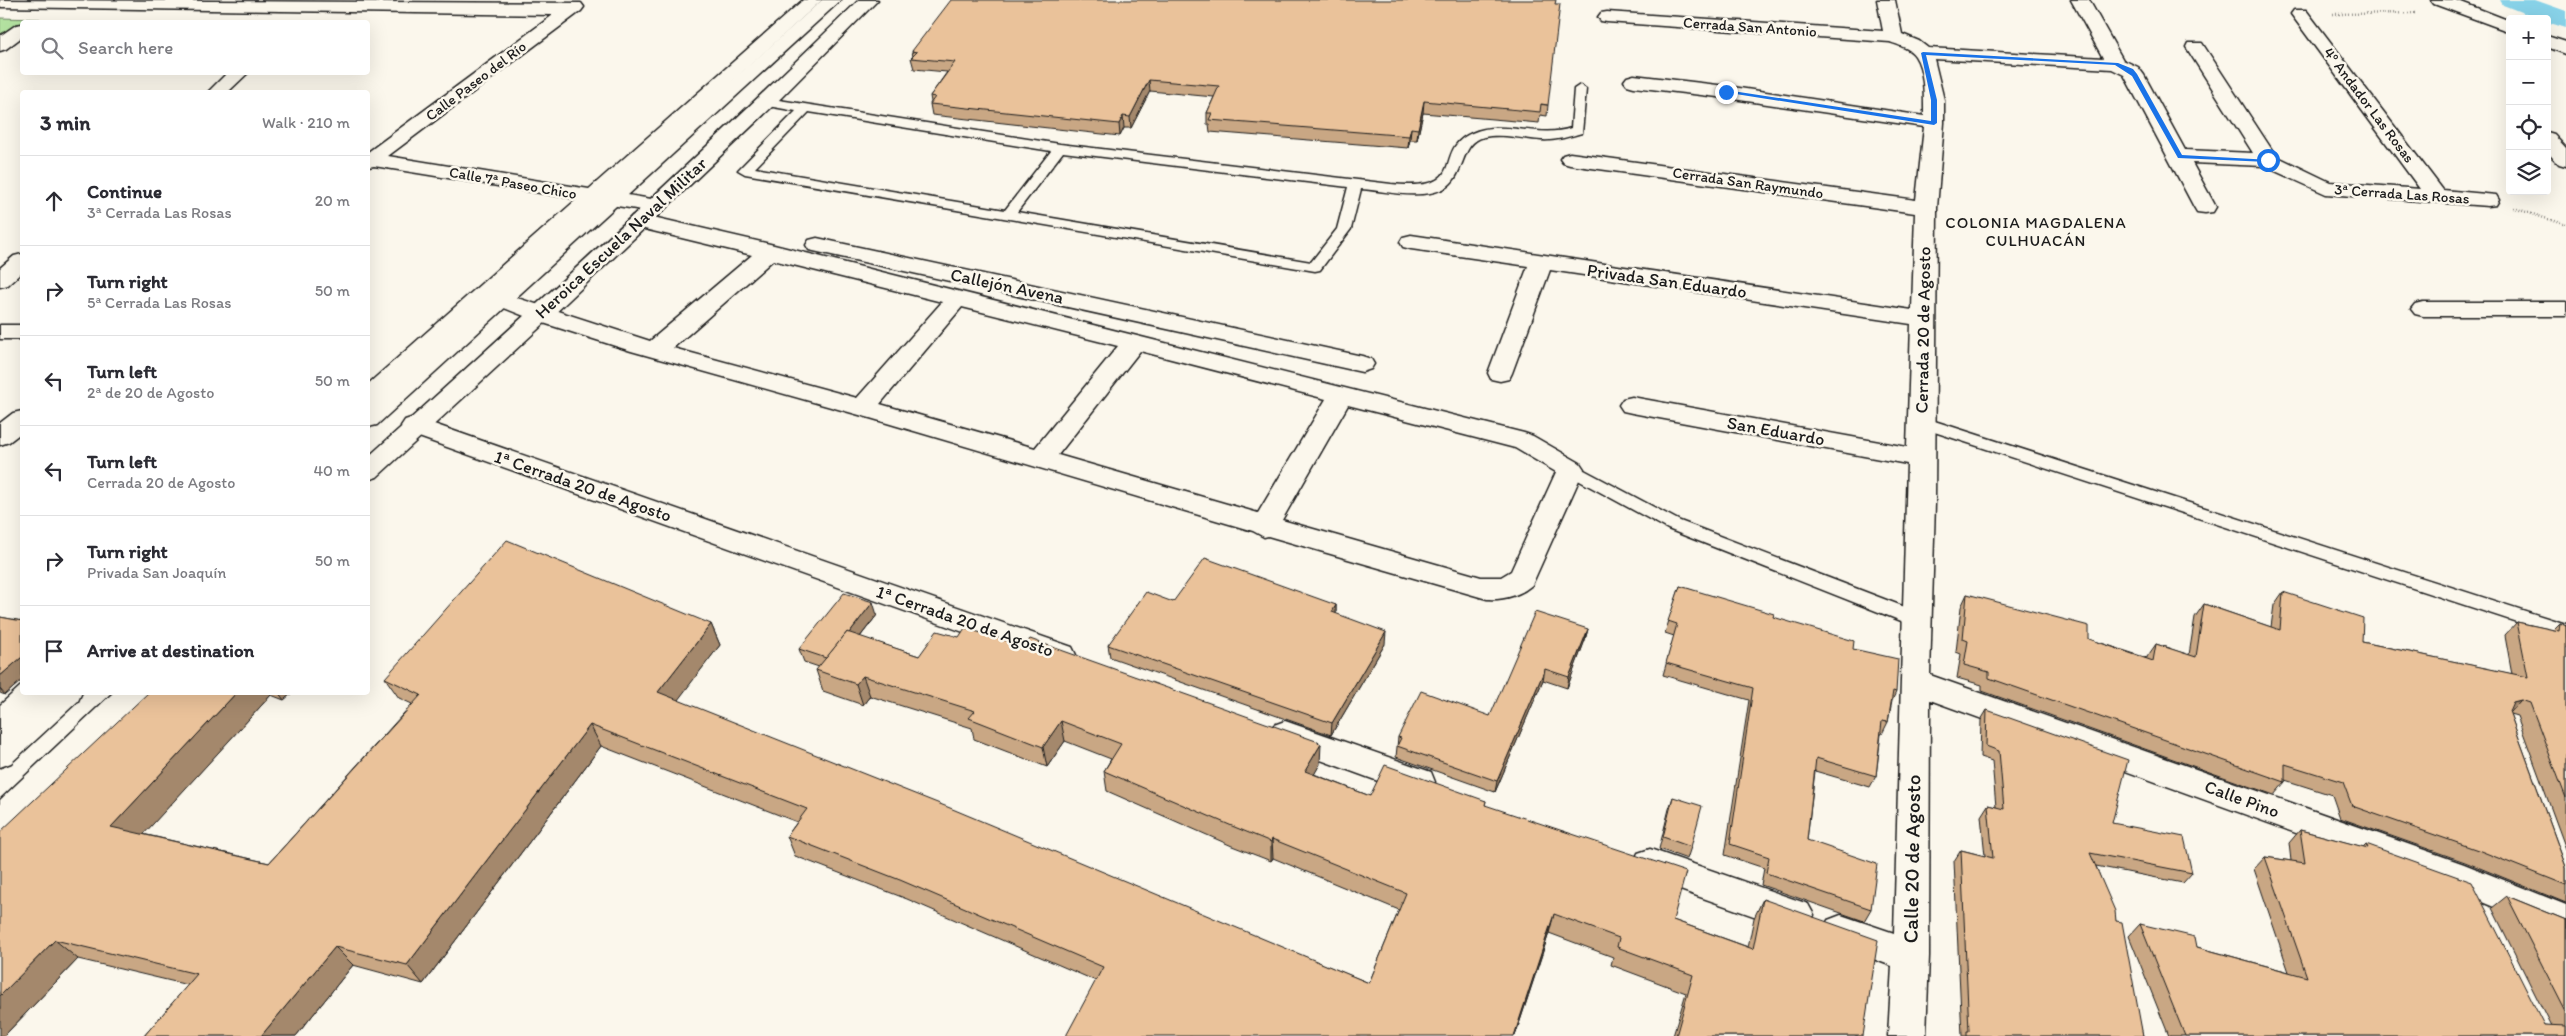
<!DOCTYPE html>
<html lang="en">
<head>
<meta charset="utf-8">
<style>
	:root { --surface:#fff; --page:#f2f2f3; --text:#2b2b33; --muted:#7c7c81; --line:#e1e1e2 }
	body { margin:0; font-family:Itim,sans-serif; background:var(--page); color:var(--text) }
	.controls { position:absolute; right:15px; top:15px; display:grid; overflow:hidden; border-radius:5px; box-shadow:0 5px 20px #0002 }
	.controls button { width:45px; height:45px; display:grid; place-items:center; padding:0; border:0; border-bottom:1px solid var(--line); background:var(--surface); color:var(--text); font:25px sans-serif }
	.stop { position:absolute; width:15px; height:15px; margin:-11px; border:4px solid #1a73e8; border-radius:50%; background:#fff }
	.stop.end { background:#1a73e8; border-color:#fff; box-shadow:0 1px 5px #0008 }
	.list { margin:0; padding:0; list-style:none }
	h2 { display:flex; justify-content:space-between; align-items:center; height:65px; margin:0; padding:0 20px; font-size:21px }
	h2 small { font-size:16px; font-weight:400; color:var(--muted) }
	.list li { display:grid; grid-template-columns:32px 1fr auto; gap:15px; align-items:center; box-sizing:border-box; height:90px; padding:0 20px; border-top:1px solid var(--line) }
	.list b { display:block; font-size:19px; white-space:nowrap }
	.list p { margin:0; font-size:16px; white-space:nowrap; color:var(--muted) }
	.list em { font-size:16px; font-style:normal; color:var(--muted) }
	.icon { flex:none; width:28px; height:28px; fill:none; stroke:currentColor; stroke-width:2; stroke-linecap:round; stroke-linejoin:round }
	.map { position:relative; flex:none; width:2566px; height:1036px; overflow:hidden }
	.search { position:absolute; background:var(--surface); box-shadow:0 5px 20px #0002; left:20px; top:20px; width:350px; height:55px; display:flex; align-items:center; gap:12px; box-sizing:border-box; padding:0 18px; border-radius:5px; color:var(--muted); font-size:19px }
	.panel { position:absolute; background:var(--surface); box-shadow:0 5px 20px #0002; left:20px; top:90px; width:350px; height:605px; border-radius:5px }
	.map>svg:first-child { display:block }
	.green { fill:#b3e1a0; stroke:#687e5e }
	.lines { fill:none; stroke-linecap:round; stroke-linejoin:round }
	.canal { fill:#88d2e8; fill-rule:evenodd }
	.lane-casing { stroke:#1c1c1c; stroke-width:3 }
	.street-casing { stroke:#1c1c1c; stroke-width:3 }
	.primary-casing { stroke:#1c1c1c; stroke-width:3 }
	.path { stroke:#1c1c1c; stroke-width:2.5; stroke-dasharray:0.5 2.5; stroke-linecap:butt }
	.lane { fill:#fbf7ec; fill-rule:evenodd }
	.street { fill:#fbf7ec; fill-rule:evenodd }
	.primary { fill:#fbf7ec; fill-rule:evenodd }
	.wall { fill:#c9a784; stroke:#1c1c1c }
	.shaded-wall { fill:#a4886c; stroke:#1c1c1c }
	.building { fill:#eac29a; stroke:#1c1c1c }
	.route { fill:#1a73e8 }
	.labels { text-anchor:middle; stroke-width:5; stroke-linejoin:round; paint-order:stroke }
	.far-street-label { font-size:15px; fill:#1c1c1c; stroke:#fbf7ec }
	.far-neighbourhood-label { font-size:16px; letter-spacing:1px; fill:#1c1c1c; stroke:#fbf7ec }
	.street-label { font-size:18px; fill:#1c1c1c; stroke:#fbf7ec }
	.near-street-label { font-size:21px; fill:#1c1c1c; stroke:#fbf7ec }
</style>
</head>
<body>
<div class="map">
<svg width="2566" height="1036" viewBox="0 0 2566 1036">
	<rect width="100%" height="100%" fill="#fbf7ec"/>
	<filter id="ink" filterUnits="userSpaceOnUse"><feTurbulence type="fractalNoise" baseFrequency=".02" numOctaves="2"/><feDisplacementMap in="SourceGraphic" scale="10" xChannelSelector="R" yChannelSelector="G"/><feConvolveMatrix kernelMatrix="1 2 1 2 8 2 1 2 1" color-interpolation-filters="sRGB"/></filter>
	<g filter="url(#ink)">
		<path class="green" d="M0,18L40,19L34,22H22V31L0,47Z"/>
		<g class="lines">
			<path class="canal" d="M2500,0H2535L2566,11V28L2547,22V19H2539L2503,5Z"/>
			<g class="lane-casing">
				<g id="lane">
					<path d="M1580,85L1586,89L1582,133C1568,137 1555,141 1541,140C1522,139 1502,133 1484,137C1459,143 1466,178 1443,189C1419,200 1386,191 1361,189L1351,229L1320,270L1315,271L745,174L738,170L796,111L762,105L760,102L766,98L1060,144L1391,184C1473,192 1430,151 1472,133C1503,119 1538,139 1571,128L1574,89ZM809,112L1051,151L1005,210L755,168ZM1063,152L1348,187L1337,229L1311,262L1017,212Z"/>
					<path d="M1922,417L2566,624V638L1916,426L1914,422L1916,418Z"/>
					<path d="M1571,463L1680,521L1923,614L1925,619L1923,624L1916,626L1909,624L1668,529L1565,473L1563,469L1565,465Z"/>
				</g>
			</g>
			<g class="street-casing">
				<g id="street">
					<path d="M0,0L581,3L584,7L581,11L388,156L589,189L803,0H822L610,192L663,201L666,206L663,211L655,212L598,203L499,292L650,341L752,255L632,226L629,221L632,216L640,214L770,244L1524,433L1533,436L1580,463L1584,469L1532,585C1519,596 1503,600 1487,599L1268,536L1264,537L1253,531L870,418L631,351L537,321L489,302L377,403L368,405V384L577,199L374,166L368,167V152L553,15L0,7ZM773,260L942,302L857,398L673,348ZM962,307L1118,346L1035,448L880,404ZM1140,351L1326,399L1258,513L1058,455ZM1348,405L1515,448L1556,472L1511,571L1501,577H1481L1282,520Z"/>
					<path d="M1877,0H1895L1902,34L1919,41L1928,48L2103,58L2071,0H2089L2123,60L2138,67L2144,75L2185,150L2253,153L2186,47L2188,43H2202L2276,156L2330,182L2420,189L2291,14L2294,10H2306L2443,190L2496,195L2499,200L2496,205L2488,206L2326,194L2264,166L2192,163L2216,207L2213,212L2205,213L2197,212L2194,207L2124,75L2112,69L1934,59L1944,100V123L1937,208L1935,503L1930,675L2464,864L2566,905V937L2453,890L1930,700L1929,956L1926,1036H1888L1892,966L1828,942L1823,931L1828,920L1841,915L1894,933L1907,464L1632,413L1623,411L1619,405L1623,399L1632,397L1907,447L1911,324L1550,270L1512,373L1509,379L1500,381L1491,379L1488,373L1528,266L1411,249L1403,247L1400,242L1403,237L1411,235L1912,310L1915,213L1570,165L1563,163L1560,159L1563,155L1570,153L1916,200L1924,127L1726,98L1634,87L1627,85L1624,81L1627,77L1634,75L1726,86L1924,116C1924,98 1925,71 1915,56C1910,48 1898,45 1890,42L1607,22L1601,21L1598,17L1601,13L1607,12L1883,31Z"/>
					<path d="M2431,0H2456L2510,21V32L2434,4Z"/>
					<path d="M22,24V37L6,49L0,51V36L16,25Z"/>
					<path d="M2547,36L2566,42V54L2547,47Z"/>
					<path d="M228,72H249L228,92H208Z"/>
					<path d="M2547,133L2554,135L2566,148V166L2559,164L2547,152Z"/>
					<path d="M817,238L1362,356L1371,359L1374,364L1371,369L1362,372L809,250L806,245L809,240Z"/>
					<path d="M22,254V272L8,285L0,287V268L14,256Z"/>
					<path d="M2423,302H2566V316H2423L2415,314L2411,309L2415,304Z"/>
					<rect x="0" y="325" width="22" height="14"/>
					<path d="M22,411V432L9,442L0,445V423L13,413Z"/>
					<path d="M414,417L1072,647L1076,655L1072,663L1061,667L1050,663L405,432L401,426L405,420Z"/>
					<path d="M22,685V692H50C41,710 18,731 0,737V705Z"/>
					<path d="M1285,721L1431,772L1435,782L1431,792L1419,796L1274,743L1269,734L1274,725Z"/>
					<path d="M1650,849L1808,904L1814,915L1808,926L1796,931L1638,875L1633,864L1638,853Z"/>
				</g>
			</g>
			<g class="primary-casing">
				<g id="primary">
					<path d="M822,0H841L377,425L368,427V405Z"/>
					<path d="M859,0H878L773,106L548,320L377,477L368,480V457C534,308 699,157 859,0Z"/>
					<path d="M46,692H82L78,701L11,763L0,767V734Z"/>
					<path d="M114,692H150L146,701L12,831L0,835V800Z"/>
				</g>
			</g>
			<g class="path">
				<path d="M2333,14L2417,13"/>
				<path d="M2514,208L2566,225"/>
			</g>
			<use href="#lane" class="lane"/>
			<use href="#street" class="street"/>
			<use href="#primary" class="primary"/>
		</g>
		<g class="wall">
			<path d="M912,51L1548,105L1547,116L1540,115L1539,123L1423,113L1417,140H1410L1408,148L1210,132L1209,124H1207V113L1214,97L1150,91L1131,128H1124L1120,136L932,115L930,104L931,102L930,96L947,72L914,69L911,58L913,57Z"/>
			<path d="M1680,586L1773,617L1853,649L1896,692L1892,701L1888,722L1882,734H1881L1876,776L1870,787L1815,771L1807,840L1871,909L1864,921L1761,885L1764,868L1725,855L1749,700L1663,675L1674,636L1665,633Z"/>
			<path d="M2283,592L2362,642L2512,674L2505,635L2517,622L2553,630L2560,623L2566,626V849L2517,716L2510,714L2566,867V903L2465,862L2340,818L2332,795L2285,780V782L2274,795L1982,691V685L1957,678L1961,654L1956,652L1961,607L1967,594L2089,639L2147,658V657L2156,644L2189,655L2195,617L2204,604L2271,627L2274,605Z"/>
			<path d="M1173,602L1336,605V614L1385,644L1331,735L1110,657L1108,645Z"/>
			<path d="M877,615L860,637L919,656L1320,764L1314,774L1370,796L1486,801L1485,805L1673,920L1748,947L1754,918L1763,899L1863,1036H1673L1686,993L1611,965L1613,957L1549,933L1515,1036L1096,981L907,899L795,856L787,836L797,822L601,746L423,984L353,965L296,1036H144L188,985L78,959L4,1036H0L149,692H293L284,700L271,695L143,834L269,863L412,704L399,698L385,678L711,624L720,645L677,700L1369,983L1399,910L1273,858L1271,861L1232,846L1107,791L1104,771L1111,759L1065,741L1047,767L974,739L972,728L870,696L863,705L823,691L816,670L819,667L804,662L799,649Z"/>
			<path d="M0,617L22,621V680L5,695L0,693Z"/>
			<path d="M1588,629L1585,640L1567,688L1543,680L1495,792L1396,757L1398,737L1490,716Z"/>
			<path d="M1987,710L2112,823L2192,873L2183,883L2096,866L2116,921L2143,1036H1962L1954,861L1961,850L1985,856L1981,816L1988,805L1996,807L1992,761L1980,757L1981,720Z"/>
			<path d="M1673,797L1691,847L1687,859L1659,849L1669,809Z"/>
			<path d="M2300,830L2363,847L2366,844L2544,1025L2551,1026L2492,908L2507,896L2566,920V1036H2169L2129,936L2140,924L2197,947L2289,972L2254,869L2265,857L2291,861L2289,843Z"/>
		</g>
		<g class="shaded-wall">
			<path d="M1149,80L1150,91L1131,128L1130,117Z"/>
			<path d="M1424,101L1423,113L1417,140L1418,129Z"/>
			<path d="M1123,116L1124,128L1120,136L1119,124Z"/>
			<path d="M1411,128L1410,140L1408,148L1409,136Z"/>
			<path d="M873,602L877,615L833,671L829,659Z"/>
			<path d="M1336,605V617L1332,612Z"/>
			<path d="M711,624L720,645L668,713L658,692Z"/>
			<path d="M1588,629L1585,640L1567,688L1569,677Z"/>
			<path d="M1386,632L1385,644L1331,735L1332,723Z"/>
			<path d="M22,657V680L5,695L0,689V676Z"/>
			<path d="M1545,669L1543,680L1495,792L1497,781Z"/>
			<path d="M863,676L870,696L863,705L856,684Z"/>
			<path d="M237,692H269L271,695L132,847L111,827Z"/>
			<path d="M278,692H293L284,700Z"/>
			<path d="M2521,700L2509,713L2500,715L2513,702Z"/>
			<path d="M1061,721L1065,741L1047,767L1043,747Z"/>
			<path d="M590,725L601,746L423,984L407,965Z"/>
			<path d="M1321,744L1320,764L1305,791V771Z"/>
			<path d="M1272,839L1273,858L1271,861V842Z"/>
			<path d="M1554,914L1549,933L1515,1036H1514Z"/>
			<path d="M55,940L78,959L4,1036H0V996Z"/>
			<path d="M335,947L353,965L296,1036H261Z"/>
		</g>
		<g class="building">
			<path d="M951,0H1556L1555,4H1560L1548,105L1541,104L1540,112L1424,101L1418,129L1411,128L1409,136L1209,120L1212,113H1207L1219,86L1149,80L1130,117L1123,116L1119,124L930,104L935,97L930,96L955,62L911,58L917,52L912,51Z"/>
			<path d="M507,540L711,624L658,692L950,808L1369,983L1406,893L1272,839L1271,842L1232,826L1104,771L1121,744L1061,721L1043,747L969,718L975,711L863,676L856,684L816,670L847,632L919,656L937,631L959,637L965,628L1024,646L1030,639L1316,741L1321,744L1305,771L1370,796L1385,765L1486,801L1485,805L1686,872L1673,920L1753,949L1763,899L1878,940L1863,1036H1676L1693,975L1617,947L1619,938L1554,914L1514,1036H1066L1103,967L900,880L787,836L807,809L590,725L407,965L335,947L261,1036H144L197,974L55,940L0,996V832L149,692H237L111,827L269,863L421,695L385,678Z"/>
			<path d="M1205,558L1336,605L1332,612L1386,632L1332,723L1108,645L1146,592L1173,602Z"/>
			<path d="M1680,586L1774,614L1773,617L1854,641L1853,649L1898,659L1896,692L1893,691L1888,722L1882,721L1876,776L1816,758L1807,840L1877,864L1871,909L1766,873L1769,857L1730,844L1753,688L1666,663L1677,624L1668,621Z"/>
			<path d="M2283,592L2363,618L2362,642L2528,677L2517,622L2559,631L2560,623L2566,626V798L2530,703L2521,700L2513,702L2509,711L2566,867V885L2478,850L2352,806L2343,782L2285,764V782L1989,678V672L1964,665L1968,641L1963,639L1967,594L2089,626V639L2153,661L2156,644L2196,657L2204,604L2280,630Z"/>
			<path d="M844,593L873,602L849,633L847,632L826,658L799,649Z"/>
			<path d="M1535,612L1588,629L1569,677L1545,669L1497,781L1397,746L1401,738L1398,737L1421,691L1490,716Z"/>
			<path d="M0,617L22,621V657L0,676Z"/>
			<path d="M1987,710L2128,760L2112,823L2184,837L2192,873L2090,853L2115,911L2116,921L2122,922L2143,1036H1967V1031H1969L1961,850L1993,858L1988,805L2004,809L1999,751L1986,746Z"/>
			<path d="M1673,797L1702,806L1691,847L1663,837Z"/>
			<path d="M2300,830L2368,848L2366,844L2472,882L2544,1025L2566,1026V1036H2185L2140,924L2195,937L2197,947L2307,977L2265,857L2305,863Z"/>
			<path d="M2507,896L2566,920V1012Z"/>
		</g>
	</g>
	<path class="route" d="M1923,52L2118,63L2133,69L2137,74L2182,155L2271,160L2268,162L2178,158L2132,76L2115,65L1926,55L1937,100V123L1934,125L1723,92L1726,90L1931,121V100L1921,53Z"/>
	<g class="labels">
		<g class="far-street-label">
			<text transform="translate(1750 27) rotate(4)" y="5">Cerrada San Antonio</text>
			<text transform="translate(476 81) rotate(-37)" y="5">Calle Paseo del Río</text>
			<text transform="translate(2369 105) rotate(53)" y="5">4º Andador Las Rosas</text>
			<text transform="translate(513 183) rotate(10)" y="5">Calle 7ª Paseo Chico</text>
			<text transform="translate(1748 183) rotate(8)" y="5">Cerrada San Raymundo</text>
			<text transform="translate(2402 194) rotate(4)" y="5">3ª Cerrada Las Rosas</text>
		</g>
		<g class="far-neighbourhood-label">
			<text x="2036" y="228">COLONIA MAGDALENA<tspan x="2036" dy="18">CULHUACÁN</tspan></text>
		</g>
		<g class="street-label">
			<text transform="translate(621 238) rotate(-43)" y="6">Heroica Escuela Naval Militar</text>
			<text transform="translate(1667 281) rotate(8)" y="6">Privada San Eduardo</text>
			<text transform="translate(1007 286) rotate(12)" y="6">Callejón Avena</text>
			<text transform="translate(1923 330) rotate(-89)" y="6">Cerrada 20 de Agosto</text>
			<text transform="translate(1776 431) rotate(10)" y="6">San Eduardo</text>
			<text transform="translate(583 486) rotate(19)" y="6">1ª Cerrada 20 de Agosto</text>
			<text transform="translate(965 621) rotate(19)" y="6">1ª Cerrada 20 de Agosto</text>
			<text transform="translate(2242 799) rotate(20)" y="6">Calle Pino</text>
		</g>
		<g class="near-street-label">
			<text transform="translate(1912 859) rotate(-89)" y="7">Calle 20 de Agosto</text>
		</g>
	</g>
</svg>
<div class="controls">
<button>+</button>
<button>−</button>
<button><svg class="icon" aria-label="locate" viewBox="0 0 24 24"><circle cx="12" cy="12" r="6"/><path d="M12 2v4M12 18v4M2 12h4M18 12h4"/></svg></button>
<button><svg class="icon" aria-label="layers" viewBox="0 0 24 24"><path d="M12 4l9 5-9 5-9-5zM3 14l9 5 9-5"/></svg></button>
</div>
<div class="stop" style="left:2268px;top:160px"></div>
<div class="stop end" style="left:1726px;top:92px"></div>
<div class="search"><svg class="icon" aria-label="search" viewBox="0 0 24 24"><circle cx="10" cy="10" r="6"/><path d="M15 15l6 6"/></svg>Search here</div>
<section class="panel">
<h2>3 min<small>Walk · 210 m</small></h2>
<ul class="list">
<li><svg class="icon" aria-label="ahead" viewBox="0 0 24 24"><path d="M12 20V5M6 11l6-6 6 6"/></svg><div><b>Continue</b><p>3ª Cerrada Las Rosas</p></div><em>20 m</em></li>
<li><svg class="icon" aria-label="right" viewBox="0 0 24 24"><path d="M7 20v-9h11M14 6l5 5-5 5"/></svg><div><b>Turn right</b><p>5ª Cerrada Las Rosas</p></div><em>50 m</em></li>
<li><svg class="icon" aria-label="left" viewBox="0 0 24 24"><path d="M17 20v-9H6M10 6l-5 5 5 5"/></svg><div><b>Turn left</b><p>2ª de 20 de Agosto</p></div><em>50 m</em></li>
<li><svg class="icon" aria-label="left" viewBox="0 0 24 24"><path d="M17 20v-9H6M10 6l-5 5 5 5"/></svg><div><b>Turn left</b><p>Cerrada 20 de Agosto</p></div><em>40 m</em></li>
<li><svg class="icon" aria-label="right" viewBox="0 0 24 24"><path d="M7 20v-9h11M14 6l5 5-5 5"/></svg><div><b>Turn right</b><p>Privada San Joaquín</p></div><em>50 m</em></li>
<li><svg class="icon" aria-label="arrive" viewBox="0 0 24 24"><path d="M6 21V4h12l-3 4 3 4H6"/></svg><div><b>Arrive at destination</b></div></li>
</ul>
</section>
</div>
</body>
</html>
